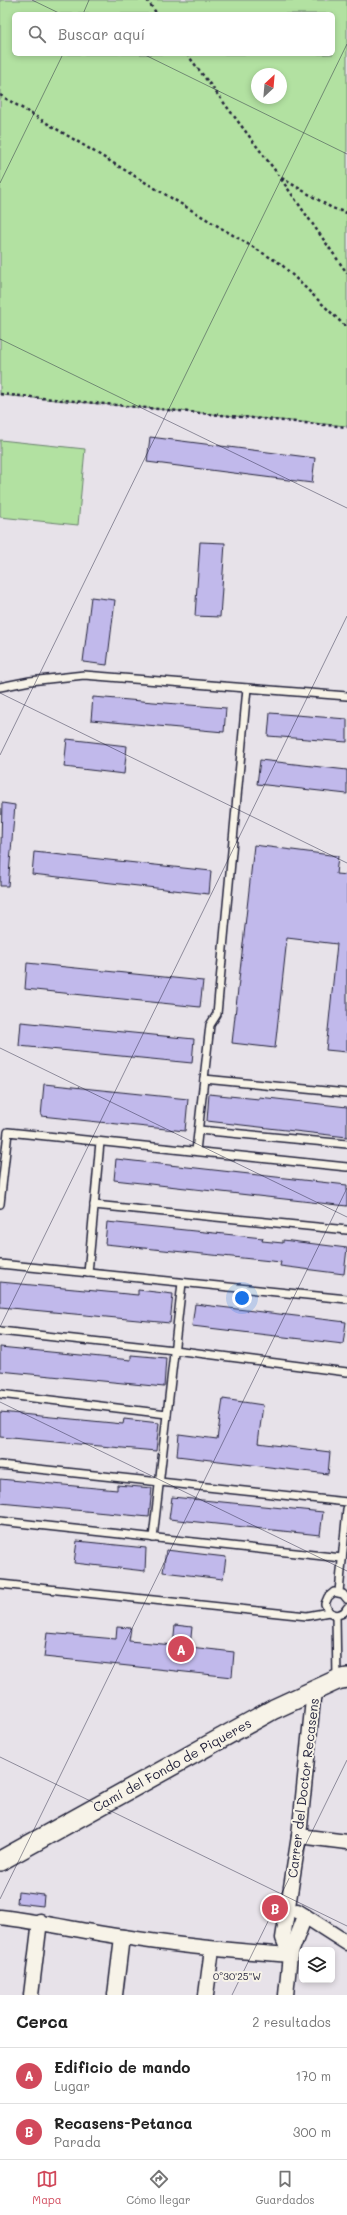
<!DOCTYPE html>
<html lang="es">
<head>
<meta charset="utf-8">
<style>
	:root { --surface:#fff; --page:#f6f6f6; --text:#222; --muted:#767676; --line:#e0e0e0; --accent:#d1495b }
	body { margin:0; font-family:Mali,sans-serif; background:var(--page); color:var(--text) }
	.controls { position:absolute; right:12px; bottom:12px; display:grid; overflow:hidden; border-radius:6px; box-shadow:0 2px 6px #0003 }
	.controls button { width:36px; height:36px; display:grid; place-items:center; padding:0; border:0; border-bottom:1px solid var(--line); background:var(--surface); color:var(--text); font:20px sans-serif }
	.compass { position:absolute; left:251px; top:68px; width:36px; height:36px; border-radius:50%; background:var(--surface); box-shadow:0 2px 6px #0003; rotate:26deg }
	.you { position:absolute; left:242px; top:1298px; width:14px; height:14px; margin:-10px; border:3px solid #fff; border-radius:50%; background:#1a73e8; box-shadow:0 0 0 6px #1a73e833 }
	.badge { display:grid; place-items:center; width:26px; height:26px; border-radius:50%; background:var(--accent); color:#fff; font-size:13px; font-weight:700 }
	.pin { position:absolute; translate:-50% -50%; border:2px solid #fff; box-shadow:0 1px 4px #0006 }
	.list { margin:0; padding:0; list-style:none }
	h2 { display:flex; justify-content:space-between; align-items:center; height:52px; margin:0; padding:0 16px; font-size:17px }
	h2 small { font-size:13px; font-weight:400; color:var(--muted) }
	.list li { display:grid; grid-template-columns:26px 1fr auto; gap:12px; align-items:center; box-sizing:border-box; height:56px; padding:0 16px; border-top:1px solid var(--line) }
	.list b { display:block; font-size:15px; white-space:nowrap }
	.list p { margin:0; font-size:13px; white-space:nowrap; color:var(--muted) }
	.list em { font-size:13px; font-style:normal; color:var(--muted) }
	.icon { flex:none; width:22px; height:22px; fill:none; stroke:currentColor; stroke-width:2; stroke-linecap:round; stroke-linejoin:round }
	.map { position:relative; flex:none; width:347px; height:1995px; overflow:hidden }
	.search { position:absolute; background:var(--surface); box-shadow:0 2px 6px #0003; left:12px; right:12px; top:12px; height:44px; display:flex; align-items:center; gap:10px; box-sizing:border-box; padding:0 14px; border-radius:6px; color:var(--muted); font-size:15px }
	.sheet { height:164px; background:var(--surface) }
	nav { display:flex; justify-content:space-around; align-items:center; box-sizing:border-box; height:56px; border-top:1px solid var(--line); background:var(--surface); font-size:11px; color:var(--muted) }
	nav a { display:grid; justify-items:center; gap:2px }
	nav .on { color:var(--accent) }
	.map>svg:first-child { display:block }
	.green { fill:#b2e1a1; stroke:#6a826e; fill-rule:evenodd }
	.building { fill:#c1b9eb; stroke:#22223b }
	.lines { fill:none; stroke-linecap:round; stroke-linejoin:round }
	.lane-casing { stroke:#22223b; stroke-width:10 }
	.street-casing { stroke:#22223b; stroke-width:17 }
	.secondary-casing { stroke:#22223b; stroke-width:22 }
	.path { stroke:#22223b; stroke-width:2.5; stroke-dasharray:3 3; stroke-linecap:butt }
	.lane { stroke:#f7f3e8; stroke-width:7 }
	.street { stroke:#f7f3e8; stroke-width:14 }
	.secondary { stroke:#f7f3e8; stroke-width:19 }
	.ticks { fill:none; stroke:#22223b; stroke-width:1; stroke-opacity:0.45 }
	.labels { text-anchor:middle; stroke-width:4; stroke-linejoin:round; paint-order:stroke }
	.street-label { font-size:13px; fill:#22223b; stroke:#f7f3e8 }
	.ticks-label { font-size:10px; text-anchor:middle; fill:#22223b; stroke:#f7f3e8; stroke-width:4; stroke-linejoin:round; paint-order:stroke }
</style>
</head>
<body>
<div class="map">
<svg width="347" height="1995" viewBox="0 0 347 1995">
	<rect width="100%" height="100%" fill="#e7e2e9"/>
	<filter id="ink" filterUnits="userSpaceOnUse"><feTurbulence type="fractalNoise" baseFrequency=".025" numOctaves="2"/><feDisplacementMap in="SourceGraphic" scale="8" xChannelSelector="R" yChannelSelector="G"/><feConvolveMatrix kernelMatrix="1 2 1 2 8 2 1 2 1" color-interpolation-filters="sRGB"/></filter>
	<g filter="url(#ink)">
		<g class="green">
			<path d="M0,0H347V426L0,395ZM14,14H333V54H14ZM257,74H281V98H257Z"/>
			<path d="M0,440L85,449L78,525L0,517Z"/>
		</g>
		<g class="building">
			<path d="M150,437L315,458L312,483L147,462Z"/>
			<path d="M200,542L225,543L220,617L195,616Z"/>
			<path d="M91,597L115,600L107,665L83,662Z"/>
			<path d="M93,697L226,708L224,732L91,720Z"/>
			<path d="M270,713L347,719V742L268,736Z"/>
			<path d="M67,739L127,746L124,774L64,767Z"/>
			<path d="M260,760L347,770V794L257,784Z"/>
			<path d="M2,803L15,805L8,886H0Z"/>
			<path d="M254,845L338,856L336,874L347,875V1052L326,1050L337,944L287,938L275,1048L232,1043Z"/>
			<path d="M34,852L211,871L209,894L32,874Z"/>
			<path d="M27,963L203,981L200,1007L25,989Z"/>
			<path d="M21,1022L194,1039L192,1063L19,1046Z"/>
			<path d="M44,1084L188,1099L185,1131L41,1116Z"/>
			<path d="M209,1094L259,1099V1097L347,1107V1137L207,1121Z"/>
			<path d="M116,1159L347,1185V1206L114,1180Z"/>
			<path d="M107,1222L263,1238L262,1241L283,1243V1240L347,1248L344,1274L280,1266L281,1262L105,1244Z"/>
			<path d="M0,1282L138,1295V1290L173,1294L170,1323L0,1307Z"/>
			<path d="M195,1304L346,1322L343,1344L192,1326Z"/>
			<path d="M0,1347L131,1360V1355L166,1358L164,1387L0,1371Z"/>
			<path d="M223,1399L263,1405L258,1443L330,1452L328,1474L177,1456L179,1434L217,1439Z"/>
			<path d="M0,1412L123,1424L124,1419L159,1423L156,1451L0,1437Z"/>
			<path d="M0,1479L117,1490V1485L152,1488L149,1517L0,1503Z"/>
			<path d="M172,1497L323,1512L320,1535L169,1519Z"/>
			<path d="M77,1541L146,1548L145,1571L74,1563Z"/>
			<path d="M166,1550L226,1557L223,1579L163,1572Z"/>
			<path d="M175,1625L192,1627L190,1647L234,1652L232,1677L44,1657L47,1633L116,1639L117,1627L131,1628L129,1641L173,1645Z"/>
			<path d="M18,1892L44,1895L43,1906L17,1903Z"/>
		</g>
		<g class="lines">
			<g class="lane-casing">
				<g id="lane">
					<path d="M0,687L30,681L84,675L347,696"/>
					<path d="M204,1079L347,1093"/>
					<path d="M199,1130L347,1144"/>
					<path d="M196,1151L210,1025L217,1014L247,688"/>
					<path d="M0,1204L8,1132L347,1167"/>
					<path d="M94,1205L347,1230"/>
					<path d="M0,1264L347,1299"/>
					<path d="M88,1273L100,1142"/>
					<path d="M0,1331L174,1350L347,1372"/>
					<path d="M0,1394L167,1414"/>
					<path d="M0,1465L347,1502"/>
					<path d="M0,1521L342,1558"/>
					<path d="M153,1538L182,1283"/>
					<path d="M0,1584L307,1616L329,1612"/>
					<path d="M339,1592L347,1509"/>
					<path d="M347,1599L343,1594L334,1592L328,1597L325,1604L329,1612C335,1616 343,1616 347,1608"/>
					<path d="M336,1615L337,1680"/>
				</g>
			</g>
			<g class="street-casing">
				<g id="street">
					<path d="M299,1836L347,1842"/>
					<path d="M297,1911L347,1943"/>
					<path d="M0,1917C42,1922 82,1931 124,1937C179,1946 234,1951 290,1955L305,1916"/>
					<path d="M31,1995L40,1921"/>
					<path d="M115,1995L122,1937"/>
					<path d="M206,1995L212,1949"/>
					<path d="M286,1995L290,1955L283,1938L299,1836L314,1690"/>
				</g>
			</g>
			<g class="secondary-casing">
				<path id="secondary" d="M0,1861L274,1709L337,1680L347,1678"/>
			</g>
			<g class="path">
				<path d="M147,0L157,14"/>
				<path d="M187,54L280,177L332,208L347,213"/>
				<path d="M0,95L281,264L347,328"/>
				<path d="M281,179L347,273"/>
				<path d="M0,394L347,427"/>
			</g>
			<use href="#lane" class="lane"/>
			<use href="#street" class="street"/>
			<use href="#secondary" class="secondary"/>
		</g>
	</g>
	<path class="ticks" d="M32,0L61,14M83,14L89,0M143,54L347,154M0,183L63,54M0,339L347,508M0,693L347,863M0,755L347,44M0,1048L347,1217M0,1327L347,616M0,1402L347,1571M0,1757L347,1926M0,1899L347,1188M232,1995L347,1760"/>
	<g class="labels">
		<g class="street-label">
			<text transform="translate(172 1765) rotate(-29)" y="5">Camí del Fondo de Piqueres</text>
			<text transform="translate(303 1788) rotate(-83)" y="5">Carrer del Doctor Recasens</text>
		</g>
	</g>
	<g class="ticks-label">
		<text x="237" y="1980">0°30'25"W</text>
	</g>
</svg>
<div class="controls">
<button><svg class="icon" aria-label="layers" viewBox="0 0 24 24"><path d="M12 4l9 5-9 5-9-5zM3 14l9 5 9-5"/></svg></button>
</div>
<svg class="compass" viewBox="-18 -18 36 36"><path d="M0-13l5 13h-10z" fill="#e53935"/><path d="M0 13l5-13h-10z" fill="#767676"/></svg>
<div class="you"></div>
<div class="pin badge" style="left:181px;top:1649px">A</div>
<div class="pin badge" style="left:275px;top:1908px">B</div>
<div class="search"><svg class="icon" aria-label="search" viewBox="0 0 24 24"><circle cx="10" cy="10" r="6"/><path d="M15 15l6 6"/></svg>Buscar aquí</div>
</div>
<section class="sheet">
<h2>Cerca<small>2 resultados</small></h2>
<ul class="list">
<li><span class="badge">A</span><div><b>Edificio de mando</b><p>Lugar</p></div><em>170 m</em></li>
<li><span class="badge">B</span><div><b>Recasens-Petanca</b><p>Parada</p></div><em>300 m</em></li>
</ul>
</section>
<nav>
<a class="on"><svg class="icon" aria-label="map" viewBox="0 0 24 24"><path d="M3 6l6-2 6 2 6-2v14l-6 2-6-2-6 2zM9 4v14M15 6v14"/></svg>Mapa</a>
<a><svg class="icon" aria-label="directions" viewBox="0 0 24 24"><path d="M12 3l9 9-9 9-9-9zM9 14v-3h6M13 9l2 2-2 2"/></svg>Cómo llegar</a>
<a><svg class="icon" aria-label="saved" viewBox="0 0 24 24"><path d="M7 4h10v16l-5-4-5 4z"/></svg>Guardados</a>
</nav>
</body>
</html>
